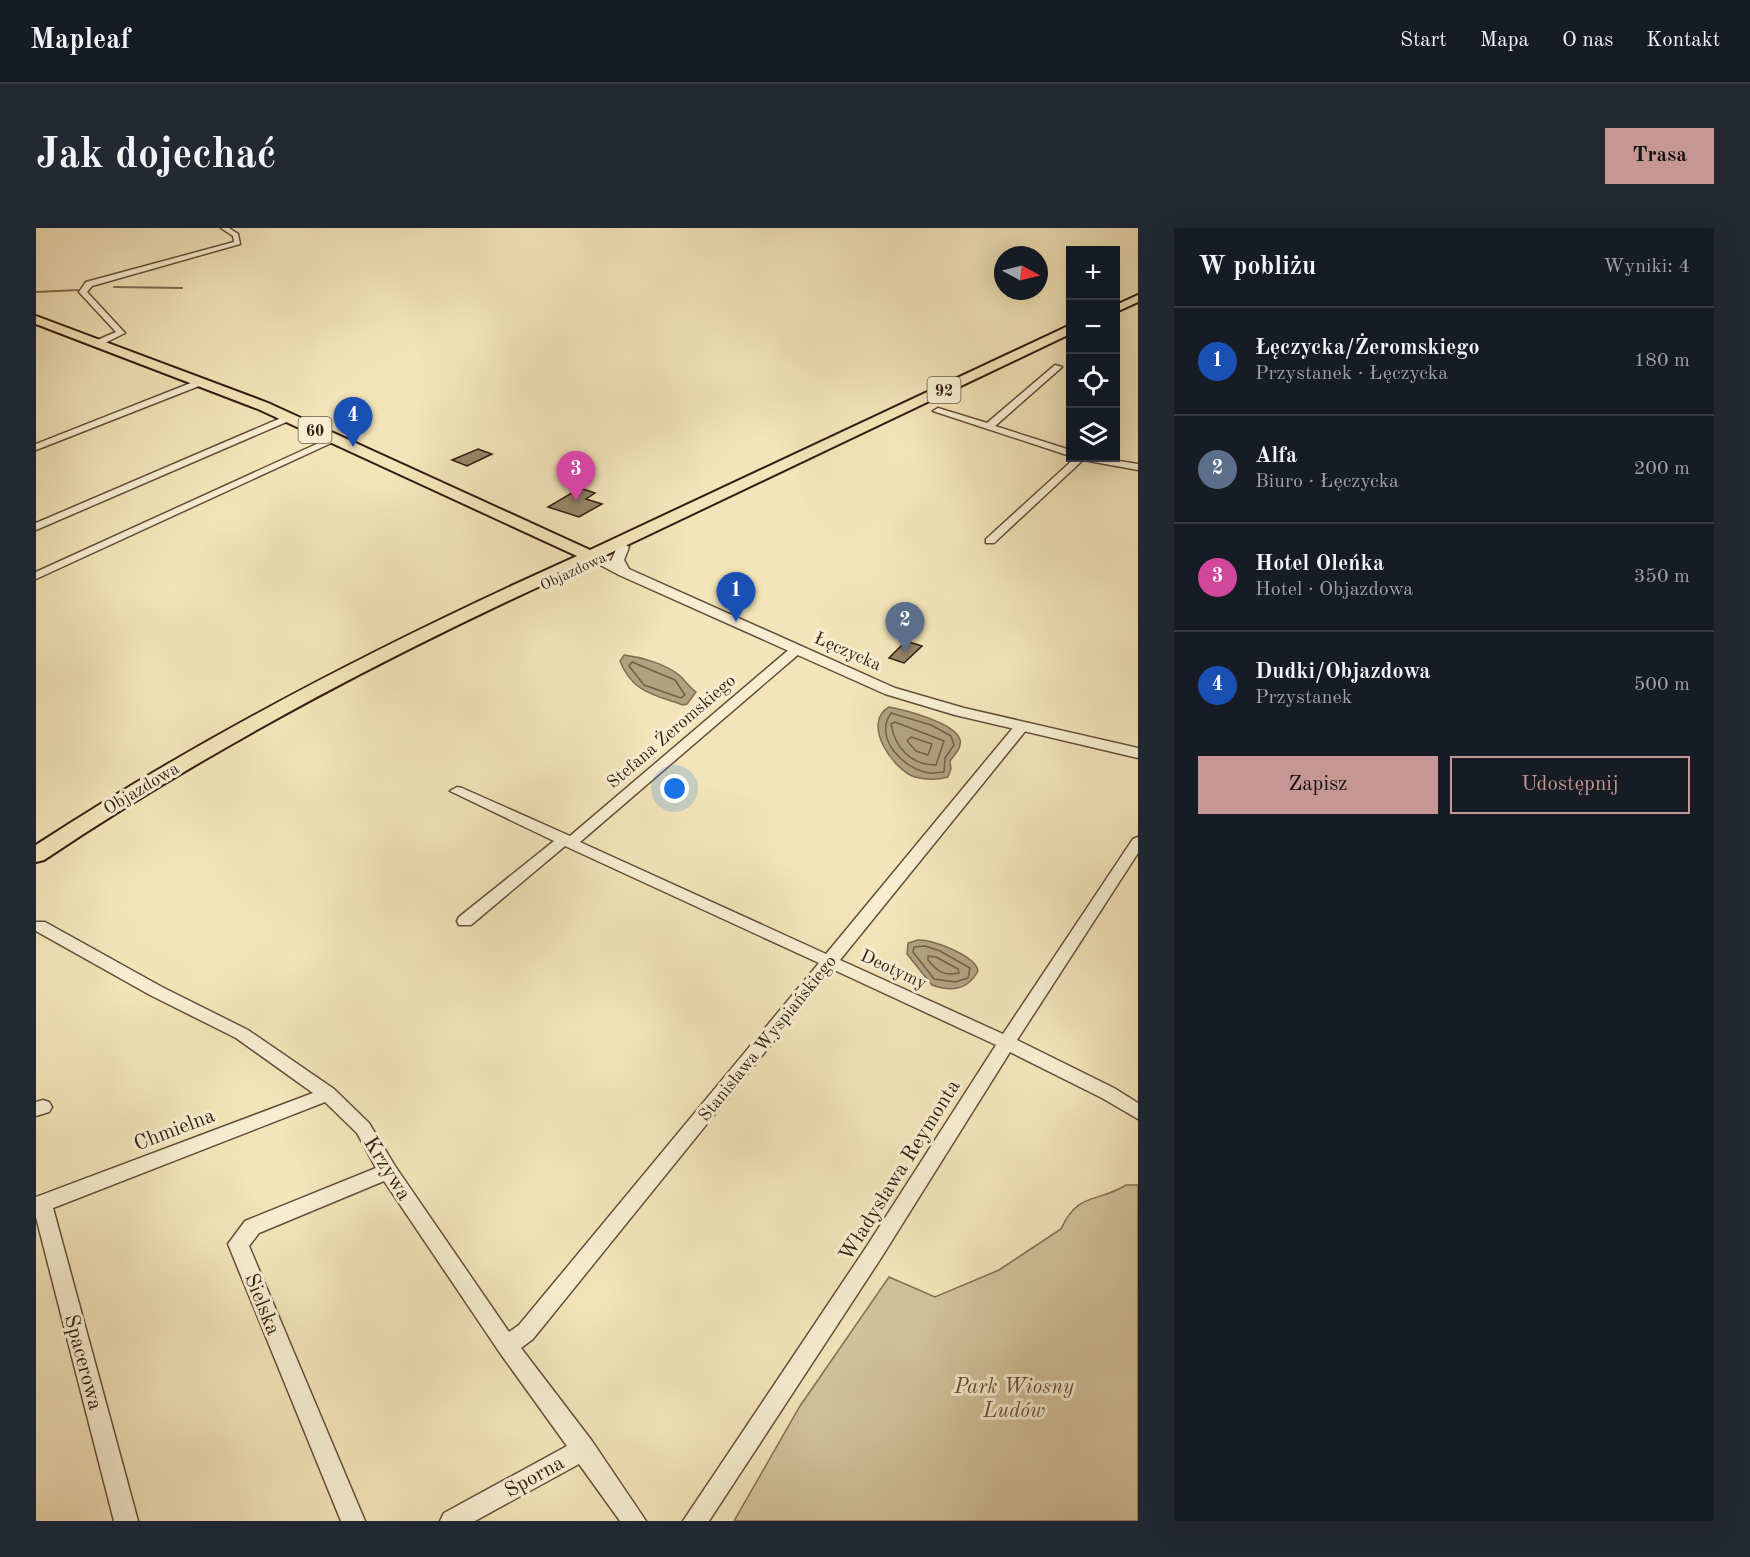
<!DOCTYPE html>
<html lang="pl">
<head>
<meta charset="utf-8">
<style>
	:root { --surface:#171b24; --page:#242831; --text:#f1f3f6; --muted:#9ea1a6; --line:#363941; --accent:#c59692 }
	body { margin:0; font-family:"Old Standard TT",serif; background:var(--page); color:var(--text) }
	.controls { position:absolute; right:18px; top:18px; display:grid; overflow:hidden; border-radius:0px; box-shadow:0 6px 24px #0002 }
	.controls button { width:54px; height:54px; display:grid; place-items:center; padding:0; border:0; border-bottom:2px solid var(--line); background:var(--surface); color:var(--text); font:30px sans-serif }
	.compass { position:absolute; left:958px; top:18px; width:54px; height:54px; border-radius:50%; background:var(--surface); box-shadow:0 6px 24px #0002; rotate:97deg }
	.you { position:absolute; left:639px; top:561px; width:21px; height:21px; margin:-15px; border:4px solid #fff; border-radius:50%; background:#1a73e8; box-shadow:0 0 0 9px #1a73e833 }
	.badge { display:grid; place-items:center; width:39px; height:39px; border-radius:50%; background:var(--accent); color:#fff; font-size:20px; font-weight:700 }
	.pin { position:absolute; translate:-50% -50px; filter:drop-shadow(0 2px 3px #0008) }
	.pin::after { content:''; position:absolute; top:32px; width:21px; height:18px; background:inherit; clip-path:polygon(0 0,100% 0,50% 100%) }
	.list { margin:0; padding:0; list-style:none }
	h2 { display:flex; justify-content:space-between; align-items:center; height:78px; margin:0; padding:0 24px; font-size:26px }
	h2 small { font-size:20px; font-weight:400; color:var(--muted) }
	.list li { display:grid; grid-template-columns:39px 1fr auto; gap:18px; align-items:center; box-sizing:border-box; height:108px; padding:0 24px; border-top:2px solid var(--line) }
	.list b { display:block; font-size:22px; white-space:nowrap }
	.list p { margin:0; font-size:20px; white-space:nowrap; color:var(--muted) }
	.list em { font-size:20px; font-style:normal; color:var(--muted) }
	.actions { display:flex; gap:12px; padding:18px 24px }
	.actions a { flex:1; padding:14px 0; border:2px solid var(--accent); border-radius:0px; text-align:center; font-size:21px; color:var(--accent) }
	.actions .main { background:var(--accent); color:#111 }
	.icon { flex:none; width:33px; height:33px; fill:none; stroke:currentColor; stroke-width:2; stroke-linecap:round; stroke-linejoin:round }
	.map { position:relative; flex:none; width:1102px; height:1293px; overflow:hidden; border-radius:0px }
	header { display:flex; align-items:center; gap:36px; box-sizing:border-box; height:84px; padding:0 30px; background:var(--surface); border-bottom:2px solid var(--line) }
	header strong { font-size:28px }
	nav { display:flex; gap:33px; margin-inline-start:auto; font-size:21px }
	.intro { display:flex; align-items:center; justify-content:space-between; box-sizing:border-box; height:144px; padding:0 36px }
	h1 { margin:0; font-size:42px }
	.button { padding:15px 27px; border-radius:0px; background:var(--accent); color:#111; font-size:21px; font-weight:700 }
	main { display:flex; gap:36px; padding:0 36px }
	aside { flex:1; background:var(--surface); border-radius:0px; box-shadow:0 6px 24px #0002 }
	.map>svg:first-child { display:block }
	.green { fill:#d3c39c; stroke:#847056; stroke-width:1.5 }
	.water { fill:#b2a180; stroke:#806c53; stroke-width:1.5 }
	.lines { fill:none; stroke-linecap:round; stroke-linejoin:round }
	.shore { stroke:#735e48; stroke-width:1.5 }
	.stream { stroke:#806c53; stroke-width:2 }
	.building { fill:#978568; stroke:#341c10; stroke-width:1.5 }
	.minor-casing { stroke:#644e3a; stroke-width:3 }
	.tertiary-casing { stroke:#644e3a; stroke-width:3 }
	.primary-casing { stroke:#341c10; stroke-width:4 }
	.minor { fill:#f7eed2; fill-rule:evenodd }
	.tertiary { fill:#f7eed2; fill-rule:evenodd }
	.primary { fill:#f3e5b9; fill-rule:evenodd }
	.labels { text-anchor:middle; stroke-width:6; stroke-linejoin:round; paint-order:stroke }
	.far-street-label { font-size:15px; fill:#341c10; stroke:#f7eed2 }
	.shield { fill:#f7eed2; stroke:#6e5b4a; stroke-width:1.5 }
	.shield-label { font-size:16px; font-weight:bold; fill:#341c10 }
	.street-label { font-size:18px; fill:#341c10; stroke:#f7eed2 }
	.near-street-label { font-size:21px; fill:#341c10; stroke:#f7eed2 }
	.near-park-label { font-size:21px; font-style:italic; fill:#644e3a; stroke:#f7eed2 }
</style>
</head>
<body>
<header>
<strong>Mapleaf</strong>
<nav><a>Start</a><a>Mapa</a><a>O nas</a><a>Kontakt</a></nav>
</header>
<div class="intro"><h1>Jak dojechać</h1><a class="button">Trasa</a></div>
<main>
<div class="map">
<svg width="1102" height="1293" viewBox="0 0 1102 1293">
	<rect width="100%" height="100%" fill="#f3e5b9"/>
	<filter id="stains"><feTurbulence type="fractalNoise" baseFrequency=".00333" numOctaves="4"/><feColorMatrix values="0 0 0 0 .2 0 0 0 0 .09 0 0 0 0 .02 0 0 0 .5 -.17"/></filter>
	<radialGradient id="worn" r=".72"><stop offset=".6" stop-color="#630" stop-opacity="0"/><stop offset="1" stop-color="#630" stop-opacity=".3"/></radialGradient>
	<path class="green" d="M1090,957H1102V1293H698L764,1178L853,1049L899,1069L963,1042L1025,1001C1042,963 1062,975 1090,957Z"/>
	<g class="water">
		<path d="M588,427C606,429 629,436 643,447C649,452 653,459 660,464L651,476L647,477C618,467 596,464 584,433Z"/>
		<path d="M853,479C869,482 920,495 924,512C926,520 918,527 914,533L915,541L912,549C902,552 890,552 879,549C857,542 825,495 853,479Z"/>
		<path d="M882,712C896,711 940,728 942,743C932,762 915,764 896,757L871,726L872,715Z"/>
	</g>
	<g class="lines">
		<g class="shore">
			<path d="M596,434L639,452L649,467L645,470L608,457L593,438Z"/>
			<path d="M855,485L895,497L915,508L918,517L909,530L908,544C904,544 898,546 894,545C868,542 837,510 855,485Z"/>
			<path d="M859,494L908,513L900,537C875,537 859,520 855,496Z"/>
			<path d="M875,509L896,516L892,527L880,523L871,513Z"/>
			<path d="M889,718L904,723L934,740L932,750L919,754L898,751L877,724L878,719Z"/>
			<path d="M892,728L900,729L922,741L923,745C907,748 902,744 892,732Z"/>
		</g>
		<g class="stream">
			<path d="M78,59L146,60"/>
			<path d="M0,64L43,62"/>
		</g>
	</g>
	<g class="building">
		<path d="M442,221L456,226L431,238L416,232Z"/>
		<path d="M544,260L559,265L550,271L566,276L543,289L512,279Z"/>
		<path d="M870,413L886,418L868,435L853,430Z"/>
	</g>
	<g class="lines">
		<g class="minor-casing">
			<g id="minor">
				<path d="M185,0H193L202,6L204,16L56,58L51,64L89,105L65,117H59V113L80,104L43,64L50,54L198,14L197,8Z"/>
				<path d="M1019,137L1026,139L959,198L1034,222V228L897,183L902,180L951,195Z"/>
				<path d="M165,151L169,154L168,156L0,222V216Z"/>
				<path d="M252,187L255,188V192L0,302V295Z"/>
				<path d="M296,209L304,211L0,351V344Z"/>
				<path d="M1039,230H1064L1102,236V242L1047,232L958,315H950V311Z"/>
				<path d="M760,418L766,422L764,425L544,614L790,726L981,495H991L993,498L991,501L804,732L967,806L1097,611L1102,609V625L981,812L1078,860L1102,875V891L1066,870L974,824L845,1030L673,1293H647L831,1018L960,817L796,741L497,1111L485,1120L556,1213L610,1293H584L543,1236L439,1293H404L408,1285L531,1218L464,1125L348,953L223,1005L213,1018L329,1293H305L192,1016L209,993L340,940L321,905L289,874L17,980L102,1293H78L0,989V969L277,865L200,810L114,767L0,703V694H9L126,759L212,802L298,861L333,895L359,938L473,1104L483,1097L783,735L529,618L435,697H423L421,693L423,689L518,613L414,563L421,559L426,560L534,608L756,419Z"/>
				<path d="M7,872L13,874L16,879L13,884L0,888V874Z"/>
			</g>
		</g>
		<g class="tertiary-casing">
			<path id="tertiary" d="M587,315L593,319L588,332L593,341L859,460L928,480L1102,520V530L919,487L849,466L583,347L555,332L562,328L575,333L581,319Z"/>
		</g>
		<g class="primary-casing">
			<g id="primary">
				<path d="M1102,67V74L1080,84V77Z"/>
				<path d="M0,88L232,175L554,322L1030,99H1034V106L568,328L570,332L568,335L562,337L554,335C365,421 181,516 8,632L0,634V617C172,505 354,412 541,328L222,181L0,96Z"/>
			</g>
		</g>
		<use href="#minor" class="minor"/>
		<use href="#tertiary" class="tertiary"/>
		<use href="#primary" class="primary"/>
	</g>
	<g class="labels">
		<g class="far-street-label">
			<text transform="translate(537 343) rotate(-25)" y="5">Objazdowa</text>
		</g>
		<g class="shield">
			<rect x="891.5" y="149" width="33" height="26" rx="4.5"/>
			<rect x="262.5" y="189" width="33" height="26" rx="4.5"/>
		</g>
		<g class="shield-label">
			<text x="908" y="168">92</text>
			<text x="279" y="208">60</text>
		</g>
		<g class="street-label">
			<text transform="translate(812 423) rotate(24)" y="6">Łęczycka</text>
			<text transform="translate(635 503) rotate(-41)" y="6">Stefana Żeromskiego</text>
			<text transform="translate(105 560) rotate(-31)" y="6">Objazdowa</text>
			<text transform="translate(858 741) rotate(25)" y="6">Deotymy</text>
			<text transform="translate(731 810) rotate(-51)" y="6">Stanisława Wyspiańskiego</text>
		</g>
		<g class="near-street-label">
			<text transform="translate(138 901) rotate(-21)" y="7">Chmielna</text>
			<text transform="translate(352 940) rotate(58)" y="7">Krzywa</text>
			<text transform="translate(863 942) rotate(-58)" y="7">Władysława Reymonta</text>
			<text transform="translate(227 1076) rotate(68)" y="7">Sielska</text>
			<text transform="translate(48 1134) rotate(75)" y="7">Spacerowa</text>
			<text transform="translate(498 1248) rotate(-29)" y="7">Sporna</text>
		</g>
		<g class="near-park-label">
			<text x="978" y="1165">Park Wiosny<tspan x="978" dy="24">Ludów</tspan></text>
		</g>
	</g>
	<rect width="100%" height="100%" filter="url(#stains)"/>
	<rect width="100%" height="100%" fill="url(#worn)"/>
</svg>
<div class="controls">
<button>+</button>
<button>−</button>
<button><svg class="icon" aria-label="locate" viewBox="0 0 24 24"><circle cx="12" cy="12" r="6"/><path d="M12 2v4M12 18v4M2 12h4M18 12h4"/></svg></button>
<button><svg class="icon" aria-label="layers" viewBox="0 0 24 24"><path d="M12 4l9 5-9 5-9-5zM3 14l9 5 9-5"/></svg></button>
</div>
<svg class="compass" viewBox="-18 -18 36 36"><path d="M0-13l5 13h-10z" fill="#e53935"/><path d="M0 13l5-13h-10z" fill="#9ea1a6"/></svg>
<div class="you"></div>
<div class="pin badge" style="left:700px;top:394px;background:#1a4fb4">1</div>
<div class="pin badge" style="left:869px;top:424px;background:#5c6f8a">2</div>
<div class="pin badge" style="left:540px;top:273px;background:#d1479c">3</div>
<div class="pin badge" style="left:317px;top:219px;background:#1a4fb4">4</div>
</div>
<aside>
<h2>W pobliżu<small>Wyniki: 4</small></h2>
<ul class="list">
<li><span class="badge" style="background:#1a4fb4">1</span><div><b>Łęczycka/Żeromskiego</b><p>Przystanek · Łęczycka</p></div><em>180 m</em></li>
<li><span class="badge" style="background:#5c6f8a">2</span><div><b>Alfa</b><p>Biuro · Łęczycka</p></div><em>200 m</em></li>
<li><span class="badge" style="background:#d1479c">3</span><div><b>Hotel Oleńka</b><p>Hotel · Objazdowa</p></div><em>350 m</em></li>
<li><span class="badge" style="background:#1a4fb4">4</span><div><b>Dudki/Objazdowa</b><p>Przystanek</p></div><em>500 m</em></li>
</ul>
<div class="actions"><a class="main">Zapisz</a><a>Udostępnij</a></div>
</aside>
</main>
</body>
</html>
